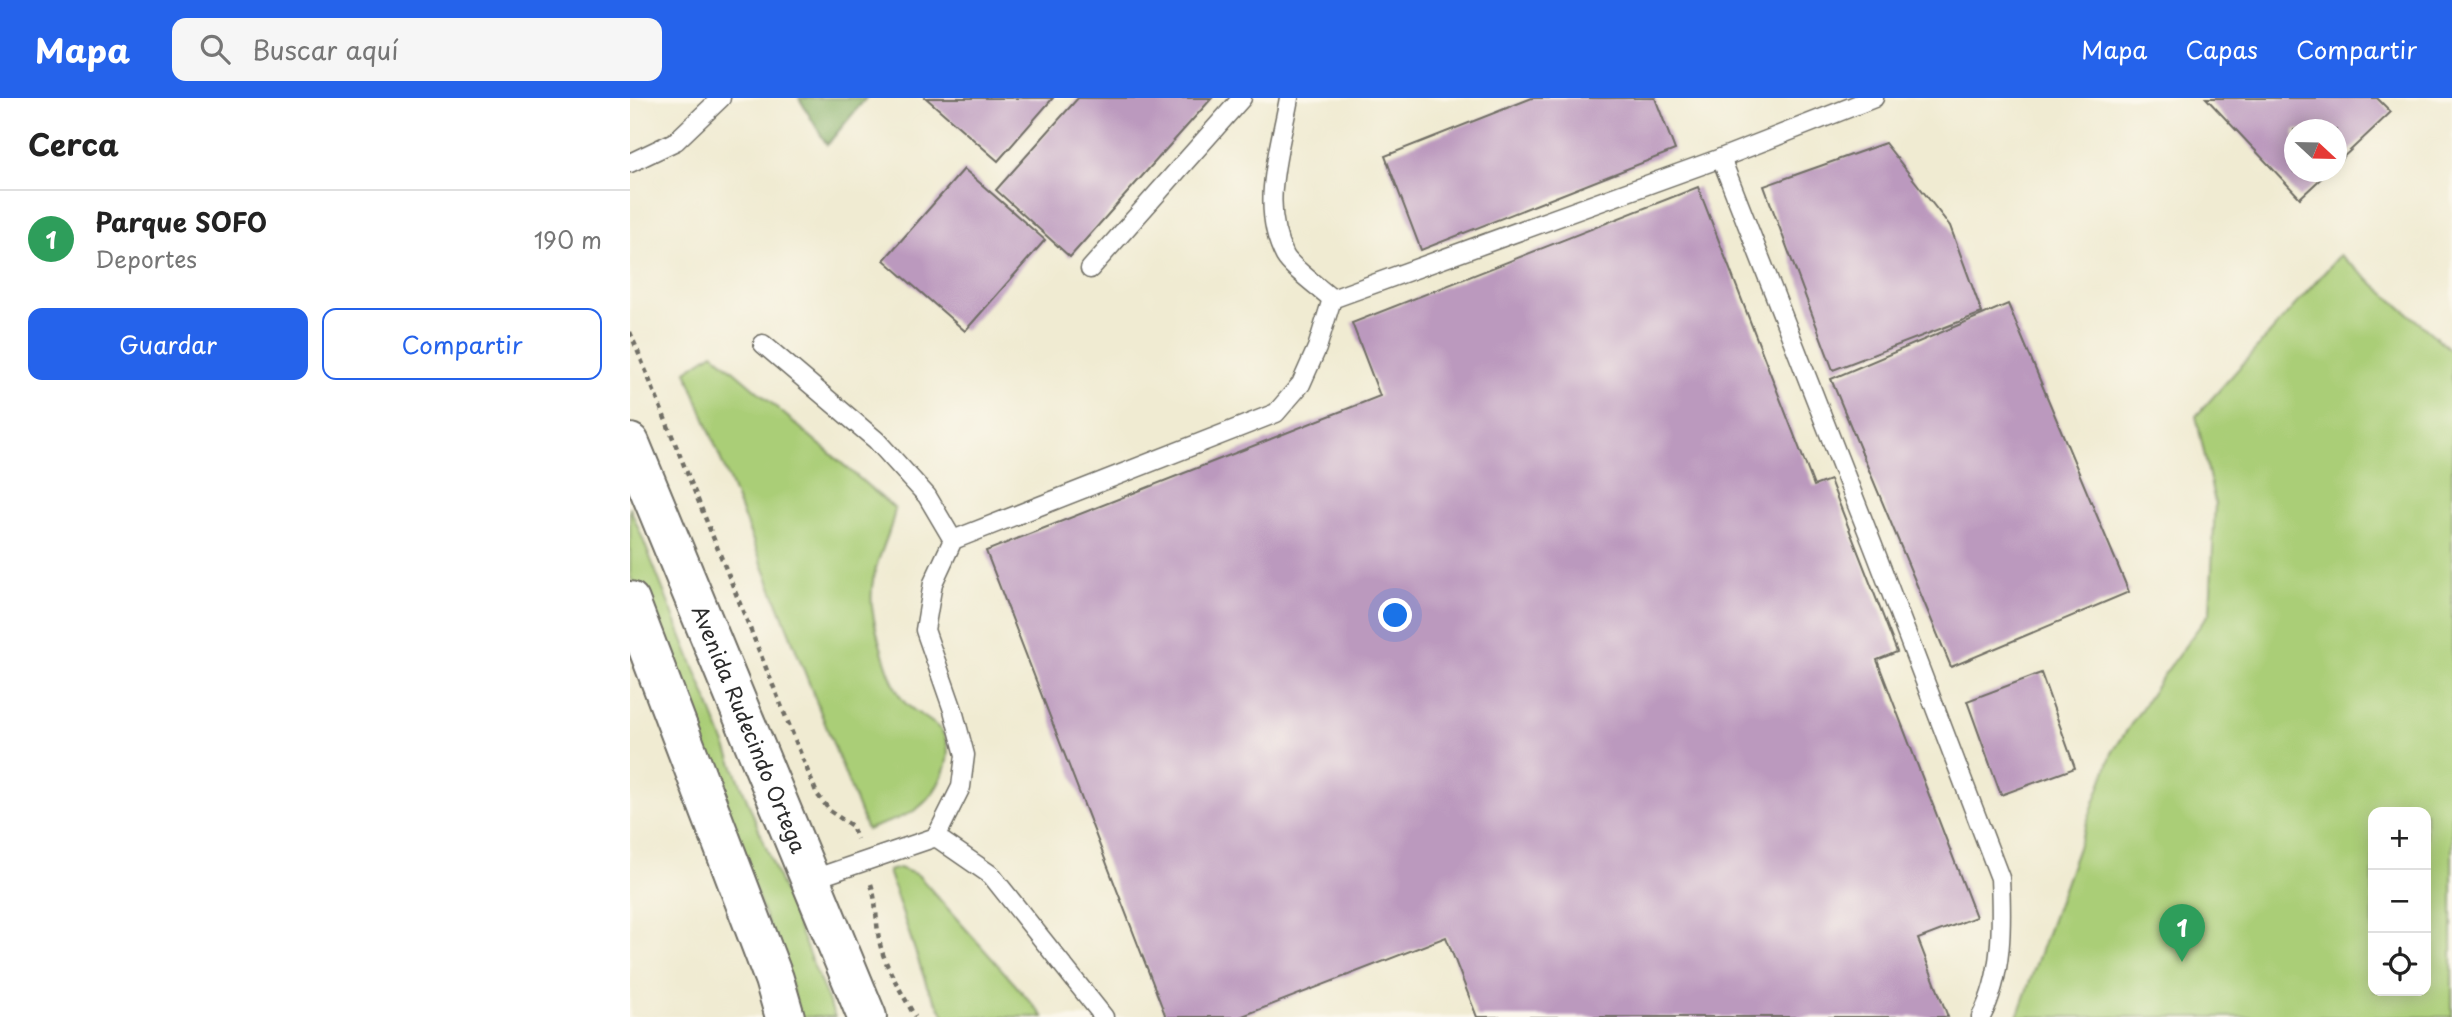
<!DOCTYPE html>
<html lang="es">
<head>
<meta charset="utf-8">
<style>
	:root { --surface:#fff; --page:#f6f6f6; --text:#222; --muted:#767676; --line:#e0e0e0; --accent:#2563eb }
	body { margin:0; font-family:"Playpen Sans",sans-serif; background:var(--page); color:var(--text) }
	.controls { position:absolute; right:21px; bottom:21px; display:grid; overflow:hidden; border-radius:14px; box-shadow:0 4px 18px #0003 }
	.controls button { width:63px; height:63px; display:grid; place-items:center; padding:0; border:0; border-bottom:2px solid var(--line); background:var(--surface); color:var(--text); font:35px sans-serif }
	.compass { position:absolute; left:1654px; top:21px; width:63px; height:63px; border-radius:50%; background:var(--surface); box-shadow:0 4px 18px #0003; rotate:112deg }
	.you { position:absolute; left:766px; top:518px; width:24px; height:24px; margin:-18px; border:5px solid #fff; border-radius:50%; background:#1a73e8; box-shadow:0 0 0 10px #1a73e833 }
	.badge { display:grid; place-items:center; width:46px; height:46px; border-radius:50%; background:var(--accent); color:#fff; font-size:23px; font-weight:700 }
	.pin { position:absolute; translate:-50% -58px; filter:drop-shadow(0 2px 4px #0008) }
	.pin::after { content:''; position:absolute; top:37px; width:24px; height:21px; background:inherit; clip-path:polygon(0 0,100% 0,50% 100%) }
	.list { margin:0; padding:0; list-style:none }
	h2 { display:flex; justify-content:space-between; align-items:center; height:91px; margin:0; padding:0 28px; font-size:30px }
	h2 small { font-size:23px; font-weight:400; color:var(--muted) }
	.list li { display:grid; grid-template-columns:46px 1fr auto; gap:21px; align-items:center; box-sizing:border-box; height:98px; padding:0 28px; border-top:2px solid var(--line) }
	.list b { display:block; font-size:26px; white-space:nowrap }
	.list p { margin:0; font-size:23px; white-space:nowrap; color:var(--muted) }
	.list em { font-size:23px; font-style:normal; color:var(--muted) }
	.actions { display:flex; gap:14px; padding:21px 28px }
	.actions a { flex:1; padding:16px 0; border:2px solid var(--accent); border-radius:14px; text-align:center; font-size:24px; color:var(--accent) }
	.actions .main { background:var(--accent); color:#fff }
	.icon { flex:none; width:38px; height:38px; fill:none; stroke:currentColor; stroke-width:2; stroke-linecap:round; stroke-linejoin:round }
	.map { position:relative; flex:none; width:1822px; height:919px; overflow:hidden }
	header { display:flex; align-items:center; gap:42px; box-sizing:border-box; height:98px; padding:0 35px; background:var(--accent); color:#fff }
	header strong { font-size:33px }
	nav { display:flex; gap:38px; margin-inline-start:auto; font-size:24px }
	.search { width:490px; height:63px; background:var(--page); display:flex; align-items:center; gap:18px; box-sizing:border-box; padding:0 24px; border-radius:14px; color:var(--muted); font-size:26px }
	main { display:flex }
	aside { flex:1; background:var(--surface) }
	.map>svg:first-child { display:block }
	.green { fill:#aace77; stroke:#6a7c51; stroke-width:2; fill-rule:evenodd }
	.forest { fill:#87b168; stroke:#596e4a; stroke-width:2 }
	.building { fill:#bb99be }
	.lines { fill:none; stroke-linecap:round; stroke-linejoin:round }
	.service-casing { stroke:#706e65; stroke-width:21 }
	.primary-casing { stroke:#706e65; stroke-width:42 }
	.path { stroke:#706e65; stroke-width:4.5; stroke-dasharray:5 5; stroke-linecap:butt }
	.service { stroke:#fff; stroke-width:18 }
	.primary { stroke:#fff; stroke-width:38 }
	.labels { text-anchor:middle; stroke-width:7; stroke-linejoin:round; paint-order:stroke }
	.street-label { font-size:21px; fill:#2b2b2b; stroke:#fbf7ec }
</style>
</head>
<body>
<header>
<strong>Mapa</strong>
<div class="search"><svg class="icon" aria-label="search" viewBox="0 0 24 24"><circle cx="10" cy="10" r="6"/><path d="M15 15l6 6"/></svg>Buscar aquí</div>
<nav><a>Mapa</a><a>Capas</a><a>Compartir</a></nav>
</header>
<main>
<aside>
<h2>Cerca<small></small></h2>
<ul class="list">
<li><span class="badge" style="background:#2e9e5b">1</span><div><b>Parque SOFO</b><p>Deportes</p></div><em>190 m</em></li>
</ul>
<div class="actions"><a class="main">Guardar</a><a>Compartir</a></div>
</aside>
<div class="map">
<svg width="1822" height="919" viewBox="0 0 1822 919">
	<rect width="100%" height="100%" fill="#fbf7ec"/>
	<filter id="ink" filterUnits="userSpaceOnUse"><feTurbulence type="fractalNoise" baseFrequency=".0143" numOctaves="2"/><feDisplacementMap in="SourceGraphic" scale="14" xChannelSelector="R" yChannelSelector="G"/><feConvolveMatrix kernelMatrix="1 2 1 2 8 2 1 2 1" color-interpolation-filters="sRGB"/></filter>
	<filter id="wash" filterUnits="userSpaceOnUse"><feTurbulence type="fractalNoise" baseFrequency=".00686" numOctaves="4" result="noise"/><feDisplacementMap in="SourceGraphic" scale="28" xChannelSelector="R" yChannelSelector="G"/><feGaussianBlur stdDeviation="1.57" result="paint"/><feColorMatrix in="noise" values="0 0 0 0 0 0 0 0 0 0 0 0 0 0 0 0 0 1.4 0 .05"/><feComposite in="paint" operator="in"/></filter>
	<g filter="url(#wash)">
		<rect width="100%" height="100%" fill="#f0ebd2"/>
		<g class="green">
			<path d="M1710,157L1822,253V919H1387L1482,655L1533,578L1580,514L1585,405L1566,318ZM1796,714V893H1743V714Z"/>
			<path d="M83,255L265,411C259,447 238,469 242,509C245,532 259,583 272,601C282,616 303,620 313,635C327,660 307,696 287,711C272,721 253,725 237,732L56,273Z"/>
			<path d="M0,409L182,864L205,919H170L159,879L0,477Z"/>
			<path d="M269,770L288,777L414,919H315L297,888L258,773Z"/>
		</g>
		<path class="forest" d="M169,0H236L197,47Z"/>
		<g id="blocks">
			<g class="building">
				<path d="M296,0H423L368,63Z"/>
				<path d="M448,0H582L440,159L366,92Z"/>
				<path d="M902,0H1025L1045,52L791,152L755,58Z"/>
				<path d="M1576,0H1747L1761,14L1706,66V32H1664V74H1698L1670,100Z"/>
				<path d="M1255,45L1320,128L1352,215L1203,272L1134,88Z"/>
				<path d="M334,71L415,142L335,233L254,162Z"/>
				<path d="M1068,89L1184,388L1200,382L1267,554L1247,562L1346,819L1288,841L1318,919H847L816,839L610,919H536L356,453L750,298L722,225Z"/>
				<path d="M1378,206L1499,494L1321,569L1201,281Z"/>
				<path d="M1411,575L1445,670L1371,697L1337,603Z"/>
			</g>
		</g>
	</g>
	<g filter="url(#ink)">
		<use href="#blocks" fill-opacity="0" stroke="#706e65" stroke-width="2"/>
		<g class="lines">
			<g class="service-casing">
				<g id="service">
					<path d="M659,0C650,51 629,109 655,158C661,169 691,191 702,201"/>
					<path d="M1244,0L1091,60L1247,458L1370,780C1372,826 1373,877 1351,919"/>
					<path d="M0,65L46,43L91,0"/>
					<path d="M460,171L612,0"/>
					<path d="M133,246L246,342L297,398L323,442"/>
					<path d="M306,739L331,689L335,657L323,612L295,532L303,485L323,442L646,315L671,286L687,250L702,201L1091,60"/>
					<path d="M180,782L306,739L361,777L474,919"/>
				</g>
			</g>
			<g class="primary-casing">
				<g id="primary">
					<path id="s1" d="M0,345L237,919"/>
					<path d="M0,503L144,881L155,919"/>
				</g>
			</g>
			<g class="path">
				<path d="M0,234L187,696L200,713L222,728L227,741"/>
				<path d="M241,786C248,807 245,828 251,850C257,872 274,898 285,919"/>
			</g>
			<use href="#service" class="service"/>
			<use href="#primary" class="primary"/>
		</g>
	</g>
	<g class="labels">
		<g class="street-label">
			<text dy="7" stroke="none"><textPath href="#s1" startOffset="310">Avenida Rudecindo Ortega</textPath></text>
		</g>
	</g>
</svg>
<div class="controls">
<button>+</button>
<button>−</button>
<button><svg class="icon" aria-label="locate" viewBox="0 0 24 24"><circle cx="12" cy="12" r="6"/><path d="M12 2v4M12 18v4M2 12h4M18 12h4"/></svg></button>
</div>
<svg class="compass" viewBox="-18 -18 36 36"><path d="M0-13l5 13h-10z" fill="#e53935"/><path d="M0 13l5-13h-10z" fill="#767676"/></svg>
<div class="you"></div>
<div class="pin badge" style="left:1552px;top:864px;background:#2e9e5b">1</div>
</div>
</main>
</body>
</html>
